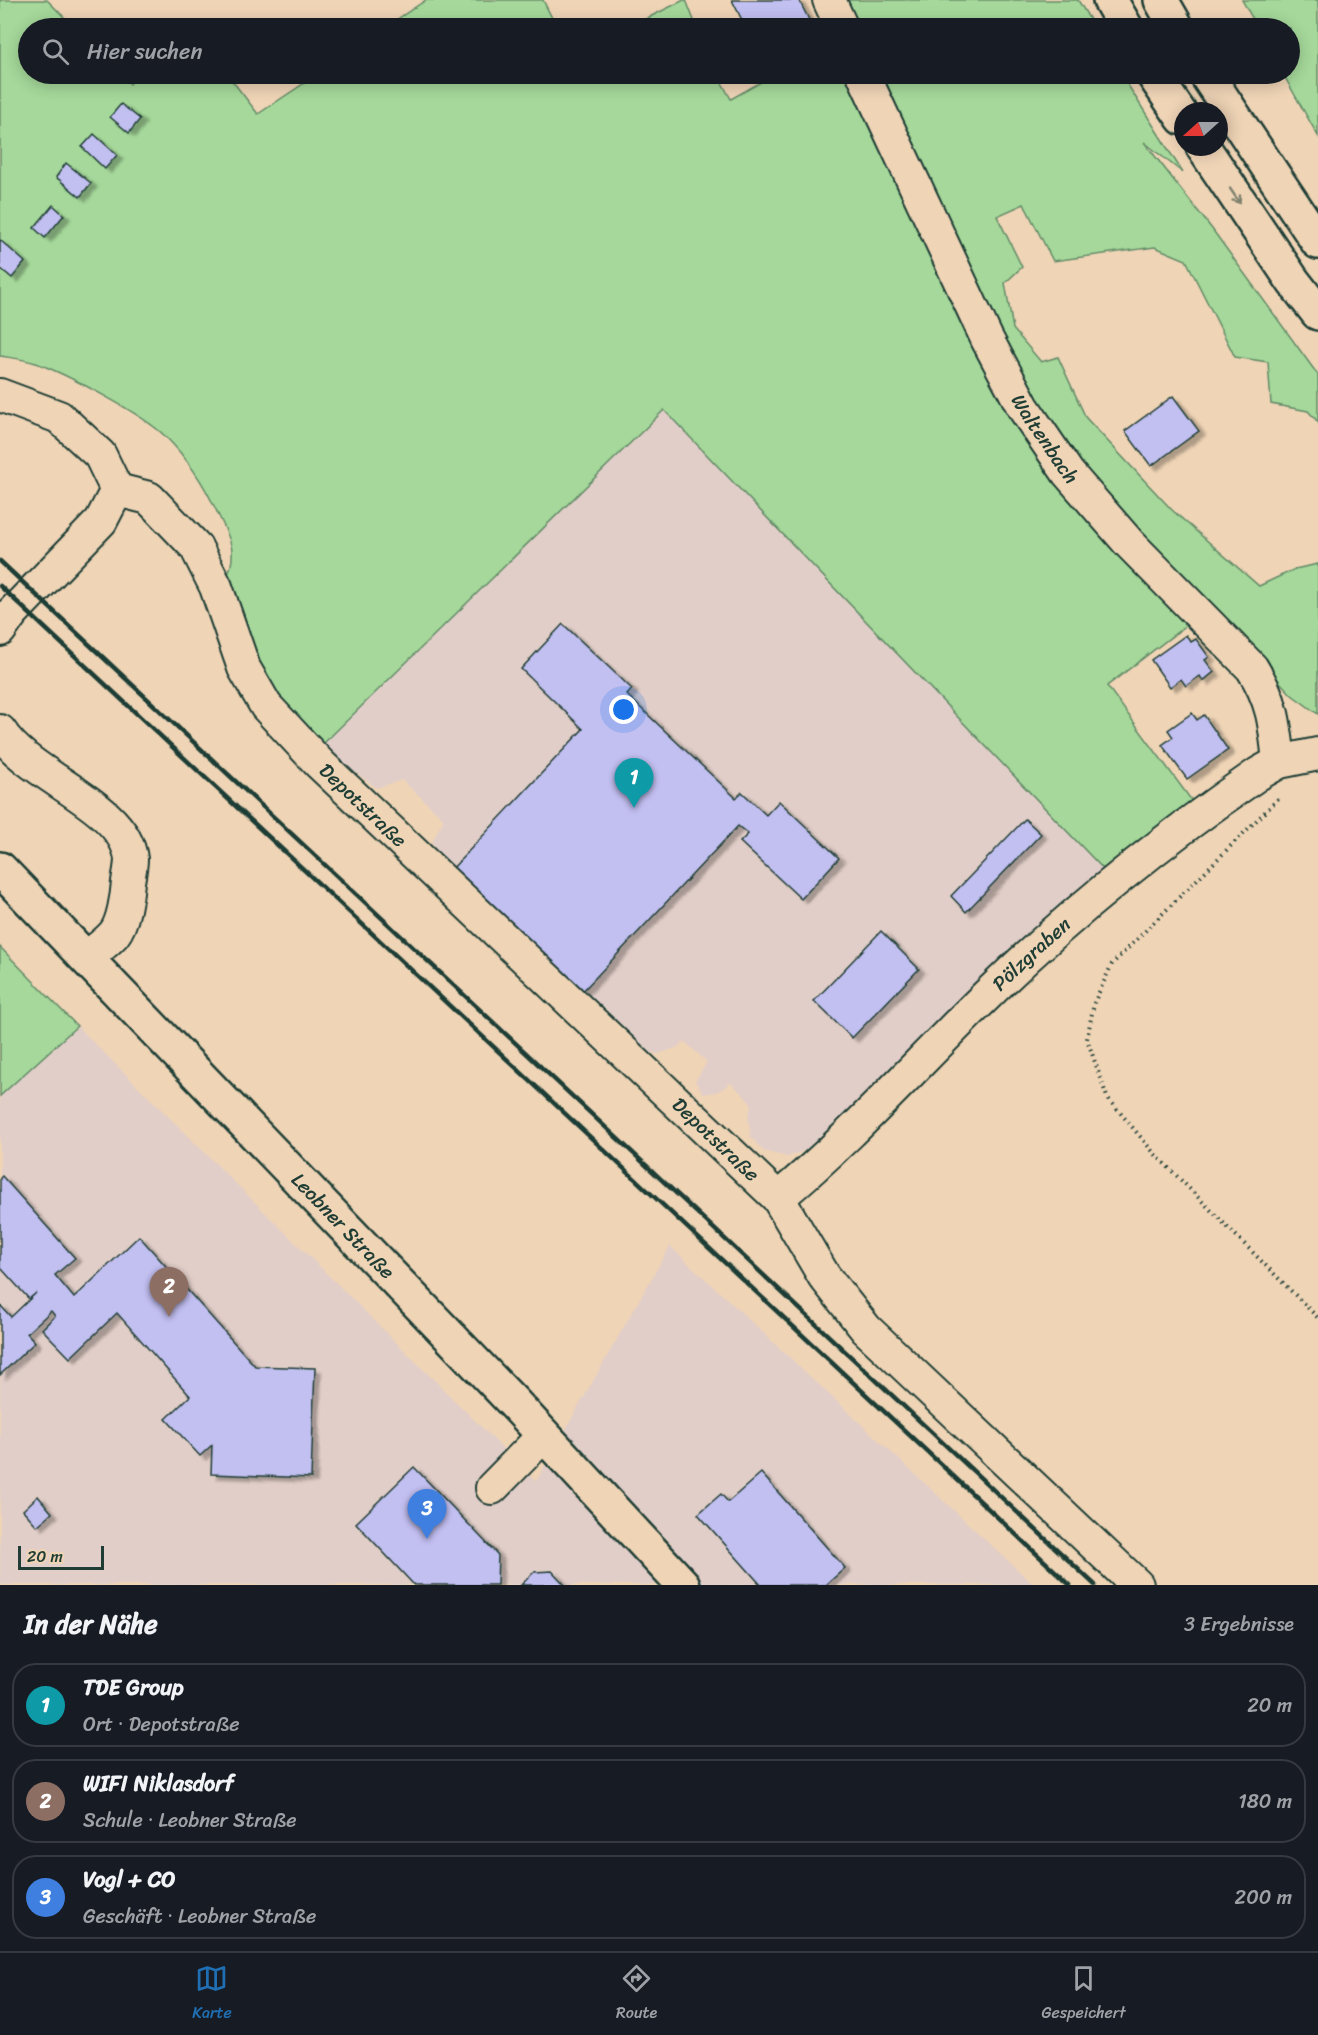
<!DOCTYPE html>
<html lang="de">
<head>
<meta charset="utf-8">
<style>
	:root { --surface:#171b24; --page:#242831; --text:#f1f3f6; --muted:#9ea1a6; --line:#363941; --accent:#1f6fb2 }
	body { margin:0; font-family:Sriracha,sans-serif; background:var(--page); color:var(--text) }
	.compass { position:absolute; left:1174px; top:102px; width:54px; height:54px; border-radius:50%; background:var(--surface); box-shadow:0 3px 15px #0003; rotate:249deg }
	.scale { position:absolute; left:18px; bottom:15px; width:86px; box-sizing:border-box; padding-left:6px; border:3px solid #1f3d34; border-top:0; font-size:16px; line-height:21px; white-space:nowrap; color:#1f3d34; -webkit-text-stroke:4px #efd4b6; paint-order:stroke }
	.you { position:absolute; left:624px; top:710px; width:21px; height:21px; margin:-15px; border:4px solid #fff; border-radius:50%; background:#1a73e8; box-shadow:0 0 0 9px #1a73e833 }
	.badge { display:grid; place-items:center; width:39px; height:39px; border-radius:50%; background:var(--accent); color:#fff; font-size:20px; font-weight:700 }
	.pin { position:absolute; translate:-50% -50px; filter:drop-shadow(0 2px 3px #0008) }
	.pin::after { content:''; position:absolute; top:32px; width:21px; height:18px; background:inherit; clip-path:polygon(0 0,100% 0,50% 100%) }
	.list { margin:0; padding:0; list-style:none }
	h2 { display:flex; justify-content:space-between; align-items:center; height:78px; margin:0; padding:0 24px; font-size:26px }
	h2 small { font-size:20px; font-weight:400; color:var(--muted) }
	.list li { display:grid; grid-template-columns:39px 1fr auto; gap:18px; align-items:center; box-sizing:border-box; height:84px; margin:0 12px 12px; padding:0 12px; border:2px solid var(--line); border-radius:24px }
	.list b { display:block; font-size:22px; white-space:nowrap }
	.list p { margin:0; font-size:20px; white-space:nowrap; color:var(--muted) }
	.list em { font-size:20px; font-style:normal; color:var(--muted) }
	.icon { flex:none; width:33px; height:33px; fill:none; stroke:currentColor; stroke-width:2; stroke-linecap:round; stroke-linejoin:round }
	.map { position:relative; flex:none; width:1318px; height:1585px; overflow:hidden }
	.search { position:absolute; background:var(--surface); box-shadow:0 3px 15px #0003; left:18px; right:18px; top:18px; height:66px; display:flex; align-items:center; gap:15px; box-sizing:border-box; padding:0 21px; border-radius:33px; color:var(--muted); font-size:22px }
	.sheet { height:366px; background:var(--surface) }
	nav { display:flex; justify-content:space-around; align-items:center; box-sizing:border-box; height:84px; border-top:2px solid var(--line); background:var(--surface); font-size:16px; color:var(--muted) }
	nav a { display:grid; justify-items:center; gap:3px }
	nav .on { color:var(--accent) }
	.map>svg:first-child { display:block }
	.built { fill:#e2cec8 }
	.green { fill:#a5d89a; stroke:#628a67; stroke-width:1.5 }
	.building { fill:#c2bff1; stroke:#1f3d34; stroke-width:1.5; filter:url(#shadow) }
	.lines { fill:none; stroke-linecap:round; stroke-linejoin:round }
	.minor-casing { stroke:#1f3d34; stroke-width:36 }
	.major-casing { stroke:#1f3d34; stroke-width:38 }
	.highway-casing { stroke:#1f3d34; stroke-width:38 }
	.path { stroke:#1f3d34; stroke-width:4; stroke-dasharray:1.5 4.5; stroke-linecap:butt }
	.minor { stroke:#efd4b6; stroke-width:32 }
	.major { stroke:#efd4b6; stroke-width:33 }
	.highway { stroke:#efd4b6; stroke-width:33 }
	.rail { stroke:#1f3d34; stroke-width:4.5 }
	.oneway { stroke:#7d816e }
	.labels { text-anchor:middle; stroke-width:4.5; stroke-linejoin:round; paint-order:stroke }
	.street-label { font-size:20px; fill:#1f3d34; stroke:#efd4b6 }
</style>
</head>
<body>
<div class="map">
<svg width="1318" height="1585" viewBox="0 0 1318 1585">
	<defs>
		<filter id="shadow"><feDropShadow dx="6" dy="4" stdDeviation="1.5" flood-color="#0004"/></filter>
	</defs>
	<rect width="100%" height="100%" fill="#efd4b6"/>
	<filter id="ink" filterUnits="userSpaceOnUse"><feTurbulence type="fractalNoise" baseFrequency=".0167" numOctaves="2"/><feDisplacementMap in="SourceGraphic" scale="12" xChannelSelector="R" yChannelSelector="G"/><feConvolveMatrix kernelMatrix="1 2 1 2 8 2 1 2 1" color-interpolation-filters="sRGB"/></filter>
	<g filter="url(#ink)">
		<g class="built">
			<path d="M664,410L1107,873L822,1144L787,1157L763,1151L751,1137L748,1116L752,1104L731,1083L717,1092L704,1094L695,1081L707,1062L685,1042L676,1048L658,1054L641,1051L442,866L432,842L444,819L402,780L377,788L353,771L323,744Z"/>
			<path d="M77,1026L536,1481L670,1246L1034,1585H0V1096Z"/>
		</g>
		<g class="green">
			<path d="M0,0H47L75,28H28V74H120L130,84L139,74H227L258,114L318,74H717L731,99L775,74H855L962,313L1193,620L1107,686L1198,809L1107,873L664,410L323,744L277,694L255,656L227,576C239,551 228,535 217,512C204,484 188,459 166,437C143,414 68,375 36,363C24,359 12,358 0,356Z"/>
			<path d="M426,0H543L557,28H384Z"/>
			<path d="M684,0H686L697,28H627Z"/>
			<path d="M845,0H1078L1095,28H849Z"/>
			<path d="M1242,0H1318V136L1283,74H1290V28H1258Z"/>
			<path d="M871,74H1121L1183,173L1144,142L1212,229L1318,375V422L1308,411L1271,404L1268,362L1235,357L1186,260L1155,247L1053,261L1024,204L997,216L1022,267L1005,283L1013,329L1041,362L1058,357L1086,418L1172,510L1259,586L1295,569L1318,564V714L1292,695L1063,452L981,312Z"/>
			<path d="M0,947L77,1026L0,1096Z"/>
		</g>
		<g class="building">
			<path d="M732,0H799L813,28H746Z"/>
			<path d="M121,104L140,119L129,133L110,117Z"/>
			<path d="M94,134L117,155L105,169L82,147Z"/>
			<path d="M66,163L91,183L80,197L56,177Z"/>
			<path d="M53,205L64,215L45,238L34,228Z"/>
			<path d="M0,240L25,262L12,278L0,268Z"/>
			<path d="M1173,396L1199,431L1151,466L1125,431Z"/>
			<path d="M563,624L632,689L627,695L736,798L742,792L766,815L779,801L839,858L801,899L740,842L748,834L738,826L581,993L451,870L583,729L521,669Z"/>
			<path d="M1186,635L1191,642L1196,639L1209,657L1205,660L1214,672L1203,681L1200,676L1186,686L1181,679L1170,687L1151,660Z"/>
			<path d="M1192,713L1197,720L1204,715L1228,750L1187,779L1162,745L1173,737L1168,730Z"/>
			<path d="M1025,819L1041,834L966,912L951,896Z"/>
			<path d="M881,931L919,969L852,1038L814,1001Z"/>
			<path d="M2,1176L75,1258L55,1275L74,1298L139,1236L255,1366L315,1368L311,1478L211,1474L212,1445L200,1456L166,1419L190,1396L117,1313L70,1358L42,1329L55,1316L51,1311L27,1333L35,1342L0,1375V1305L11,1317L36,1293L29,1299L0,1267V1178Z"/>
			<path d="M414,1467L498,1555L497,1585H414L356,1523Z"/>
			<path d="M761,1473L845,1568L826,1585H761L698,1514L721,1494L728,1502Z"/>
			<path d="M38,1496L52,1513L37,1526L23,1510Z"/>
			<path d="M552,1571L565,1585H521L534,1572Z"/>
		</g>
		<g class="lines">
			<g class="minor-casing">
				<g id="minor">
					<path d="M829,0L842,28"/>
					<path id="s1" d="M863,74L987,339L1023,407L1068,473L1129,543L1252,668C1273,701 1275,724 1279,762"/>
					<path d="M0,395L59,417L100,455L117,490"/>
					<path id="s2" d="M117,490L149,498L196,547L216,587L244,668L266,706L320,764L778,1198L824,1276L866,1329L1137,1585"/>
					<path d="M0,630L12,613L101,521L117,490"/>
					<path d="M0,731C29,778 125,804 131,859C131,866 129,875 128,882C127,896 123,923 114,934C106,943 95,951 86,958"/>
					<path id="s3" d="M778,1198C853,1136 917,1063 987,995C1070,914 1162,840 1258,774L1279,762L1318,754"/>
					<path d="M492,1488L544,1435"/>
				</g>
			</g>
			<g class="major-casing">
				<g id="major">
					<path id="s4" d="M0,869L513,1402L683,1585"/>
				</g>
			</g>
			<g class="highway-casing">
				<g id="highway">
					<path d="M1110,0L1126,28"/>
					<path d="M1161,0L1177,28"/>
					<path d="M1153,74L1183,118"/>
					<path d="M1206,74L1318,242"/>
					<path d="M1203,147L1293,281L1318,313"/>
				</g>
			</g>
			<path class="path" d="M1278,799L1112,964L1094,1003L1087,1039L1107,1097L1154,1153L1318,1318"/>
			<use href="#minor" class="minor"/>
			<use href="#major" class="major"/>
			<use href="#highway" class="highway"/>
			<g class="rail">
				<path d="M0,561L1095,1585"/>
				<path d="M0,586L1070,1585"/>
			</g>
		</g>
		<defs><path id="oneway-shaft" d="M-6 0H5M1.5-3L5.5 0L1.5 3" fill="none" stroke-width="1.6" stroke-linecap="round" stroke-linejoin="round" transform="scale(1.5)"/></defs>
		<use class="oneway" href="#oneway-shaft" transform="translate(1235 196) rotate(56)"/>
	</g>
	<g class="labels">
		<g class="street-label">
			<text dy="7" stroke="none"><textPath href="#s1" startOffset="408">Waltenbach</textPath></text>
			<text dy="7" stroke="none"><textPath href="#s2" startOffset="414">Depotstraße</textPath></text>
			<text dy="7" stroke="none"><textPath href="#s3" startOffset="352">Pölzgraben</textPath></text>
			<text dy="7" stroke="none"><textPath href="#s2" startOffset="900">Depotstraße</textPath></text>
			<text dy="7" stroke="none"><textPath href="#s4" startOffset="495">Leobner Straße</textPath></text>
		</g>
	</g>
</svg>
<svg class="compass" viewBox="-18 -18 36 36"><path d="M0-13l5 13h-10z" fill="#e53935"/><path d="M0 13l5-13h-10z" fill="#9ea1a6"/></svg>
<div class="scale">20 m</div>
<div class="you"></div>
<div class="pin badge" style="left:634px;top:808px;background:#0f9aa8">1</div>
<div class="pin badge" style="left:169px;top:1317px;background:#8d6e63">2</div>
<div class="pin badge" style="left:427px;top:1539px;background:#3f7fe0">3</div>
<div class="search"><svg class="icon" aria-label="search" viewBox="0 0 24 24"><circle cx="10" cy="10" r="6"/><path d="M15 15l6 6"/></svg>Hier suchen</div>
</div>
<section class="sheet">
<h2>In der Nähe<small>3 Ergebnisse</small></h2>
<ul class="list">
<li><span class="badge" style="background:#0f9aa8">1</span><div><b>TDE Group</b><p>Ort · Depotstraße</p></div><em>20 m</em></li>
<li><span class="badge" style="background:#8d6e63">2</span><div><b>WIFI Niklasdorf</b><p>Schule · Leobner Straße</p></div><em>180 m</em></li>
<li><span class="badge" style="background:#3f7fe0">3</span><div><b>Vogl + CO</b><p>Geschäft · Leobner Straße</p></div><em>200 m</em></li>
</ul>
</section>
<nav>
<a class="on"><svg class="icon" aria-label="map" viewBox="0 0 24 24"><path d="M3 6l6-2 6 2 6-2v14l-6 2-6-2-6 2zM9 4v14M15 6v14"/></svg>Karte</a>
<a><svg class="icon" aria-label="directions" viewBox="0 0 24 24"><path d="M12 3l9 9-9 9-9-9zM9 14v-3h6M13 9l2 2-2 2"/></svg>Route</a>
<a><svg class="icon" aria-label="saved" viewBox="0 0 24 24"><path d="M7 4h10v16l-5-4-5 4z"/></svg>Gespeichert</a>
</nav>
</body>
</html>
